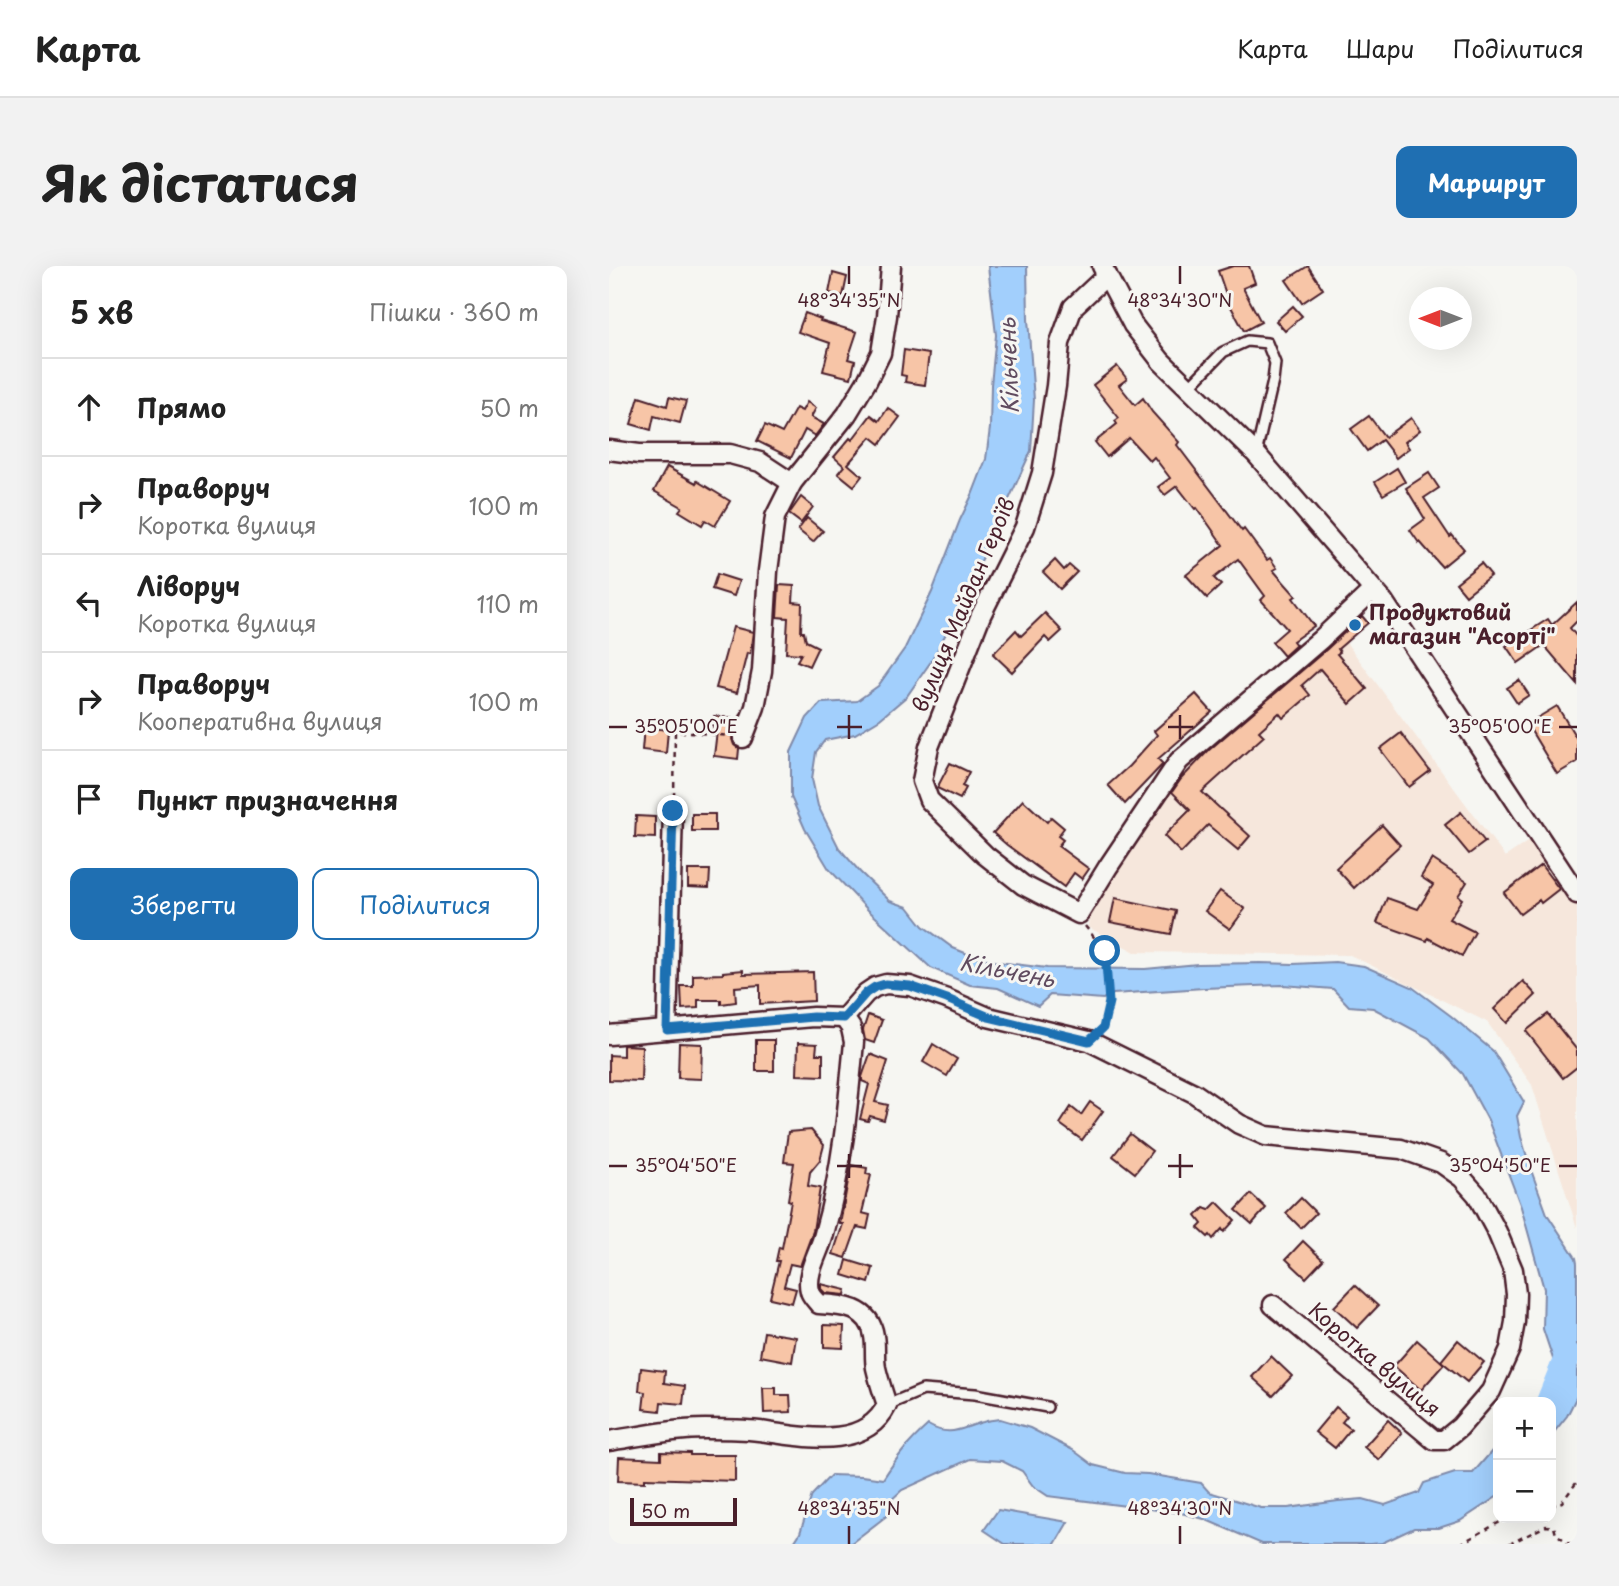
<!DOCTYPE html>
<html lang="uk">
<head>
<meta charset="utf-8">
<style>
	:root { --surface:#fff; --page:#f2f2f2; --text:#222; --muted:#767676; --line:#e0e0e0; --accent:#1f6fb2 }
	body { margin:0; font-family:"Playpen Sans",sans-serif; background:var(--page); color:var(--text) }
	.controls { position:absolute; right:21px; bottom:21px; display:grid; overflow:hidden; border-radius:14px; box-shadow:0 7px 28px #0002 }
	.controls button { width:63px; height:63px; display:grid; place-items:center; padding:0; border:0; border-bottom:2px solid var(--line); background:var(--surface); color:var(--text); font:35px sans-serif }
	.compass { position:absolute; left:800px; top:21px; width:63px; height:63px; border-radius:50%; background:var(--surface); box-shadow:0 7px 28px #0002; rotate:270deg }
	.scale { position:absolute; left:21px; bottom:18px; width:107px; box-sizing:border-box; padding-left:7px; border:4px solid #4a1f2b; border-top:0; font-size:19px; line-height:24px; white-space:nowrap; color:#4a1f2b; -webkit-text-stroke:5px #f6f6f2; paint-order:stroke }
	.stop { position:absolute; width:21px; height:21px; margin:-16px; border:5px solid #1f6fb2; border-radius:50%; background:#fff }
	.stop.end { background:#1f6fb2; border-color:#fff; box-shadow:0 2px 7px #0008 }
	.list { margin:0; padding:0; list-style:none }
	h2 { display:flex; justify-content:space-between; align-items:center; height:91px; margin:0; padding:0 28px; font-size:30px }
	h2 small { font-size:23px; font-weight:400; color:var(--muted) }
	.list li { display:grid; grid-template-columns:46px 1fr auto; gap:21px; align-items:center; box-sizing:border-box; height:98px; padding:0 28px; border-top:2px solid var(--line) }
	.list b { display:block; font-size:26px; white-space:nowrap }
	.list p { margin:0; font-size:23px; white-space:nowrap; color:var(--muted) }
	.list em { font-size:23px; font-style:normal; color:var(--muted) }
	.actions { display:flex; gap:14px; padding:21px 28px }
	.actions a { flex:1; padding:16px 0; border:2px solid var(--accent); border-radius:14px; text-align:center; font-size:24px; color:var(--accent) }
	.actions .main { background:var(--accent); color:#fff }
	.icon { flex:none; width:38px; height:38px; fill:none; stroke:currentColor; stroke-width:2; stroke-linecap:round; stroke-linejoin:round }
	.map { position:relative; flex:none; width:968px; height:1278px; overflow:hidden; border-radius:14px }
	header { display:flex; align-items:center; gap:42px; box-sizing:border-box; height:98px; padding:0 35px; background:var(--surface); border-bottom:2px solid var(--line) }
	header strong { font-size:33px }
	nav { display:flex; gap:38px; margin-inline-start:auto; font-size:24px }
	.intro { display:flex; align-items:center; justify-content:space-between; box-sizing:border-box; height:168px; padding:0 42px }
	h1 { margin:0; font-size:49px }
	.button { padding:18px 32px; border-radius:14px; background:var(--accent); color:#fff; font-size:24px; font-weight:700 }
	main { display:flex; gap:42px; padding:0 42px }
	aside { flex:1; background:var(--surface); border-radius:14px; box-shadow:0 7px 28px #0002 }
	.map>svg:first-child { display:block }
	.built { fill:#f6e7dc }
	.water { fill:#a2cffc; stroke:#7f89a8; stroke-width:2 }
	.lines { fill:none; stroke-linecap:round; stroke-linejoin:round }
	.river { stroke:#a2cffc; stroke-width:26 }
	.building { fill:#f7c5a7; stroke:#4a1f2b; stroke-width:2 }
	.lane-casing { stroke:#4a1f2b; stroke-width:14 }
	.street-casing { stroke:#4a1f2b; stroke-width:23 }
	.path { stroke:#4a1f2b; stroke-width:2.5; stroke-dasharray:5 5; stroke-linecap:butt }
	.lane { stroke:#f6f6f2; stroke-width:9 }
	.street { stroke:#f6f6f2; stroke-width:18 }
	.route { stroke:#1f6fb2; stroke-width:9 }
	.ticks { fill:none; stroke:#4a1f2b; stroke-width:2.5 }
	.poi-dot { fill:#1f6fb2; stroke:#f6f6f2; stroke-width:2.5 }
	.labels { text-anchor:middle; stroke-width:6; stroke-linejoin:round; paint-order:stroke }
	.street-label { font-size:21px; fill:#4a1f2b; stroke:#f6f6f2 }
	.poi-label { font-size:21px; font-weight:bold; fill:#4a1f2b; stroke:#f6f6f2; text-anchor:start }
	.water-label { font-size:23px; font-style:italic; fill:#604b5f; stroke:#f6f6f2 }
	.ticks-label { font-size:18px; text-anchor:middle; fill:#4a1f2b; stroke:#f6f6f2; stroke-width:6; stroke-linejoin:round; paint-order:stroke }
</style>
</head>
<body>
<header>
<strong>Карта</strong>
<nav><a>Карта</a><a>Шари</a><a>Поділитися</a></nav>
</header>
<div class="intro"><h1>Як дістатися</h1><a class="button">Маршрут</a></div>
<main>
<aside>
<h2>5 хв<small>Пішки · 360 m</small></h2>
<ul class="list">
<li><svg class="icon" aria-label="ahead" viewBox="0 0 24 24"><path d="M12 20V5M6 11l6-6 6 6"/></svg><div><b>Прямо</b></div><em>50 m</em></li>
<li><svg class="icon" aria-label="right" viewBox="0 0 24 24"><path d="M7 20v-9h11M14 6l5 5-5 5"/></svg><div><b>Праворуч</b><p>Коротка вулиця</p></div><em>100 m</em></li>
<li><svg class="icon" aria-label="left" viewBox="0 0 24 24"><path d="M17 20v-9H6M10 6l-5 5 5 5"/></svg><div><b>Ліворуч</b><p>Коротка вулиця</p></div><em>110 m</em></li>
<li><svg class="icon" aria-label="right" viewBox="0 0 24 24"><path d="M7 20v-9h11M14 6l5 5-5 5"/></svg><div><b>Праворуч</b><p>Кооперативна вулиця</p></div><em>100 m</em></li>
<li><svg class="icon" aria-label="arrive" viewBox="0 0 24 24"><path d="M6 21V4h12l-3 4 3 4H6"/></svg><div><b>Пункт призначення</b></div></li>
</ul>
<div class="actions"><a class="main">Зберегти</a><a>Поділитися</a></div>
</aside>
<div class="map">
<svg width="968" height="1278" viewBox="0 0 968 1278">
	<rect width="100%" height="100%" fill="#f6f6f2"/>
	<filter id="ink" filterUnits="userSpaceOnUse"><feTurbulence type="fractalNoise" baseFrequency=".0143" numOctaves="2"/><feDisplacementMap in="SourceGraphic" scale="14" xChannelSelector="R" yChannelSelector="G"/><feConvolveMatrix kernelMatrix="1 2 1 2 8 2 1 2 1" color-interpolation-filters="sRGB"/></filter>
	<g filter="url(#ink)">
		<path class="built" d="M728,364L896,591L921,574L968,638V962L923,819L878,756L741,689L526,686L479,661L482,636L567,511Z"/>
		<g class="water">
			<path d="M379,0H418L419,53L425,134L422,185L353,337L323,394L298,430L271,453L246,468L216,474L207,486L203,513L209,540L230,582L251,606L281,635L299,641L314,660L344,682L361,689L389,696L438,702L536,703L589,698L651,697L684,698L726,696L755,700L803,721L842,750L884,785L915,836L908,850L912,871L922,904L938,948L967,992L968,997V1130L958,1150L942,1170V1136H934L946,1125L944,1093L934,1063L935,1023L912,941L879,854L854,808L820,772L764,742L740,740L724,723L674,719L595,722L504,728L494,733L441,729L429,740L389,722L361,719L322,702L259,644L220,603L196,563L182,531V486L198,452L212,437L248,435L269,420L296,382L323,326L351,254L363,229L377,193L381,162L382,119L387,69Z"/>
			<path d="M391,1153L421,1162L464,1184L484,1199L516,1207L539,1208L592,1217L600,1226L652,1242H679L729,1235L754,1233L776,1239L810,1227L815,1217L846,1207H864L889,1178V1230L851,1255L830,1262H805L773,1277L761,1278H653L595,1253L572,1247L439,1230L424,1220L413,1205L393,1195L361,1193L293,1224L281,1235L284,1245L241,1278H184L191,1267L203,1229L222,1209L253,1210L274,1213C289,1190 298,1178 319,1159C342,1172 351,1162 374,1156C379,1154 385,1154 391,1153Z"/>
			<path d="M389,1244L459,1256L446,1278H396L375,1264Z"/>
		</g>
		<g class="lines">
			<path class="river" d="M940,1136L959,1089"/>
		</g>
		<g class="building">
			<path d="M624,0H640L646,17L634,22L652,56L635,65L620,37L609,5Z"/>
			<path d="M699,0L714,23L693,37L677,14Z"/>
			<path d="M224,7L238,11L234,30L220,27Z"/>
			<path d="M684,40L693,50L676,65L667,55Z"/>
			<path d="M196,47L212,53L211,55L248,66L239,93L246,95L242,112L214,105L221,77L189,66Z"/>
			<path d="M295,84L320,88L316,119L296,116L297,110L292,109Z"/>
			<path d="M508,100L518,113L510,119L526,139L534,132L543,146L570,176L568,179L633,265L635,263L658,294L661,292L668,302L664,304L687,330L684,332L705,360L684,375L687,379L675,390L663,376L678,363L652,334L656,330L629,293L605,312L612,319L598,332L577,309L614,279L588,242L586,243L568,220L556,229L549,221L561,212L545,191L541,195L520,172L498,191L486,176L508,158L506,155L510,152L484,119Z"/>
			<path d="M30,131L58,140L60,131L77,135L71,157L45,150L42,164L22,158Z"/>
			<path d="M198,136L207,142L202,151L215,158L206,170L196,164L182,192L148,175L156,159L173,167L187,142L193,145Z"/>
			<path d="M279,142L291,151L271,178L262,171L239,198L253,210L245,220L229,207L235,200L225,191L241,172L243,174L262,149L270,155Z"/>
			<path d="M760,150L776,171L802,152L811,164L796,176L800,182L787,192L773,174L758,185L742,163Z"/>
			<path d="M58,201L87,217L88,215L121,235L106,260L96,254L93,259L70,245L73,241L45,225Z"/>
			<path d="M788,202L796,216L774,229L766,216Z"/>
			<path d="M820,207L830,222L815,232L841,271L843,269L855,283L833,301L811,276L810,277L801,264L816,253L797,222Z"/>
			<path d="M192,231L204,241L192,257L180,248Z"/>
			<path d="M198,252L214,265L204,276L189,264Z"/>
			<path d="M446,294L455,304L460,299L468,306L451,323L434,306Z"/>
			<path d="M872,297L882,309L857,329L847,317Z"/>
			<path d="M108,308L130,315L125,330L103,323Z"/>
			<path d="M170,319L185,320L184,336L193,337L192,366H195L197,375L209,381L200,400L188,395L192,388L177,387L179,352L168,351Z"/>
			<path d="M968,336V355L961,362L968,371V418L935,379L909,397L897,380L939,353L943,359Z"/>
			<path d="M436,347L453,365L441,376L436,371L403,406L384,388L407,364L412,370Z"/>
			<path d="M753,350L759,357L729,383L731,386L728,388L758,423L741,438L711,403L693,419L701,429L674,452L670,447L650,465L655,470L593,526L641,570L629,584L599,559L572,587L555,570L581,544L563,526L572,513L600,484L718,383Z"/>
			<path d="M124,361L144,366L141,388L138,387L128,427L107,422Z"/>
			<path d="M910,414L920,429L908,437L898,422Z"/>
			<path d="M587,428L603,446L549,493L554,498L516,538L499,519L520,500L548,469L545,465Z"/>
			<path d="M948,440L968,473V496L948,508L918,458Z"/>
			<path d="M105,450L129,453L123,473L125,479L130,483L129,493L105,490L108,465H104Z"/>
			<path d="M35,461L59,464L57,487L33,484Z"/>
			<path d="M792,467L821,505L800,521L771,483Z"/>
			<path d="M341,497L360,506L353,520L357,522L351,533L328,522Z"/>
			<path d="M414,534L438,556L442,551L455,562L449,570L454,574L449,580L480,603L473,613L465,607L455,621L398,579L384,567Z"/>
			<path d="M852,546L876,576L860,588L836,559Z"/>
			<rect x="83" y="548" width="23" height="17"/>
			<path d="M27,550L46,551V572L26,571Z"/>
			<path d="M773,559L791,579L745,622L727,602Z"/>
			<path d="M823,593L858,616L849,630L853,633L840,653L866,666L853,690L819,672L818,675L768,657L778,632L809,643L824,619L812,611Z"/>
			<path d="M932,599L950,623L932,637L930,634L911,648L895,627Z"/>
			<path d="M79,604H101L100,622L79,621Z"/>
			<path d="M611,625L636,643L621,663L596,645Z"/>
			<path d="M506,632L567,645L562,668L501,656Z"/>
			<path d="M134,704V708L204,706L205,735L151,738V719L126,721L127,736L112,738V734H89V742L73,743L72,720H84V709L114,708V706Z"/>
			<path d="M914,715L927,729L898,757L885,743Z"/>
			<path d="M939,748L968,784V801L954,812L917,765Z"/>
			<path d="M259,749L273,754L265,777L256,774L254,764Z"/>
			<rect x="147" y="774" width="18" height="31"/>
			<path d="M70,777L93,778L92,813L69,812Z"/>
			<path d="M189,777L208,778L207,788H214V810L188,809Z"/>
			<path d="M324,778L348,793L338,810L314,796Z"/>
			<path d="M14,779L33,780L32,815L0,814V789L14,790Z"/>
			<path d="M261,788L279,795L266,836L279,839L275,854L261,850L259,855L251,853L260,818L253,815V811Z"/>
			<path d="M481,836L494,845L473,874L451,858L462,841L472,849Z"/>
			<path d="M202,864L215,879L211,894L201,906L199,920L211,922L204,965L191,1000L181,998L175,1020L187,1023L183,1037L161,1032L170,995H167L170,981L173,982L182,935L179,934L185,897L175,896L179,866Z"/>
			<path d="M521,868L543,885L526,907L504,890Z"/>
			<path d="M242,899L258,902L257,908L262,909L253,947L261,949L258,963L248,961L237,992L224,988L234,958H231Z"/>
			<path d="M642,928L657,942L643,958L627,944Z"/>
			<path d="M692,932L707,947L692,962L677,947Z"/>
			<path d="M608,936L626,954L615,966L613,963L604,973L601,969L599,971L589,962L593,958L587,950L595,942L600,944Z"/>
			<path d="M694,975L714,994L697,1012L677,993Z"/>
			<path d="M238,994L264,1002L260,1017L234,1009Z"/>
			<path d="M212,1018L237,1024L236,1029L216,1027L212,1023Z"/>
			<path d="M746,1019L769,1040L748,1062L725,1041Z"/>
			<path d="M215,1059L235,1060L234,1082L215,1081Z"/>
			<path d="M155,1066L187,1071L183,1096L151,1090Z"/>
			<path d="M808,1074L835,1098L812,1124L785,1100Z"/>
			<path d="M849,1074L875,1096L858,1116L832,1095Z"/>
			<path d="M662,1090L683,1110L664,1130L643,1111Z"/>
			<path d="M32,1102L56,1105L55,1117L76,1120L74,1138L52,1136L51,1145L34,1143L36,1126L30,1125Z"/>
			<path d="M154,1122H167V1129H181L182,1146L155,1147Z"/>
			<path d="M727,1141L738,1150L733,1156L742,1163L726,1182L706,1166Z"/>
			<path d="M779,1154L793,1167L770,1194L755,1181Z"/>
			<path d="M52,1186L81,1187V1189H126V1215L36,1212V1216L9,1215L10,1191L52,1193Z"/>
		</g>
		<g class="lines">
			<g class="lane-casing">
				<g id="lane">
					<path d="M579,122L614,86L638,75L658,77L666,97L664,115L647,188"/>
					<path d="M278,1139L314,1124L366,1128L438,1141"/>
				</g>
			</g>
			<g class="street-casing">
				<g id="street">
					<path d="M493,0L524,59L552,95L647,188L775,336L968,628"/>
					<path d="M498,9L464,41L451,77L447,120L433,207L416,261L372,349L320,481L313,515L320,534L376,589L414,619L470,648L499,601L570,495L711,374L764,324"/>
					<path d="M0,184L30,188H121L151,196L183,217"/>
					<path d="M134,472L146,441L153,405L159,305L166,251L183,217L238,148L258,115L272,87L278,50L282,0"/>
					<path d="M58,764L64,545"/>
					<path d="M0,769L204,751L235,752L257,727L266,721L277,718L301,720L338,733L379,751L480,775L585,827L630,858L657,870L792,883L832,897L853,912L868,929L888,966L904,1004L907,1028L906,1056L901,1083L882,1125L851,1161L835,1174H825L664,1039"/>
					<path d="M0,1175C32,1170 64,1163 96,1163C114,1163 133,1163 150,1165C191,1170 255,1186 278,1139C274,1127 270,1115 267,1102C265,1092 267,1080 265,1070C261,1041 233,1039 210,1038C207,1034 202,1030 201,1025C196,1007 211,985 215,968C233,905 239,841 245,776L242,762L235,752"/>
				</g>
			</g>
			<g class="path">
				<path d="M65,531L66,466H81L121,470"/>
				<path d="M476,660L496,685L500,736L494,762L493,764"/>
				<path d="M942,1240L953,1236L968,1216"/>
				<path d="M851,1278L891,1256L904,1252"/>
				<path d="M900,1278L937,1260L945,1261L947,1268L961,1278"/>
			</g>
			<use href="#lane" class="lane"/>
			<use href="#street" class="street"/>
		</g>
	</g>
	<g class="lines" filter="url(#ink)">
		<path class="route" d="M64,545L58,764L204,751L235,752L257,727L266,721L276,718L301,720L338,733L380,751L480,775L494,762L500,736L496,685"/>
	</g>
	<path class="ticks" d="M240,0V18M571,0V18M240,449V473M571,449V473M0,461H18M228,461H253M559,461H584M950,461H968M240,888V912M571,888V912M0,900H18M228,900H253M559,900H584M950,900H968M240,1260V1278M571,1260V1278"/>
	<circle class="poi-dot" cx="746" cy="359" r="7"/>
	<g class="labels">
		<g class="street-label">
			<text transform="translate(355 339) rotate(-67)" y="7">вулиця Майдан Героїв</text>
			<text transform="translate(765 1094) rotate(40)" y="7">Коротка вулиця</text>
		</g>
		<g class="poi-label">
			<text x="760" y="354">Продуктовий<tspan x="760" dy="24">магазин "Асорті"</tspan></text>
		</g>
		<g class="water-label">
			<text transform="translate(400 100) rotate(-92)" y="8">Кільчень</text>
			<text transform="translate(398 705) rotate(11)" y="8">Кільчень</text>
		</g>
	</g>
	<g class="ticks-label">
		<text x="240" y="41">48°34'35"N</text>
		<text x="571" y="41">48°34'30"N</text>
		<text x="891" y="467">35°05'00"E</text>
		<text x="77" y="467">35°05'00"E</text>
		<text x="891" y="906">35°04'50"E</text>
		<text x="77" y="906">35°04'50"E</text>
		<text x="240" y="1249">48°34'35"N</text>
		<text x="571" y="1249">48°34'30"N</text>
	</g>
</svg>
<div class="controls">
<button>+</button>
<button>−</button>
</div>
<svg class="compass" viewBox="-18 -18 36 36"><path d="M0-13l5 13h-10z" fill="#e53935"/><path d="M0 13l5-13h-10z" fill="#767676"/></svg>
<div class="scale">50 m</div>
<div class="stop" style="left:496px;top:685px"></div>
<div class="stop end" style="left:64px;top:545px"></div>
</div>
</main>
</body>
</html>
